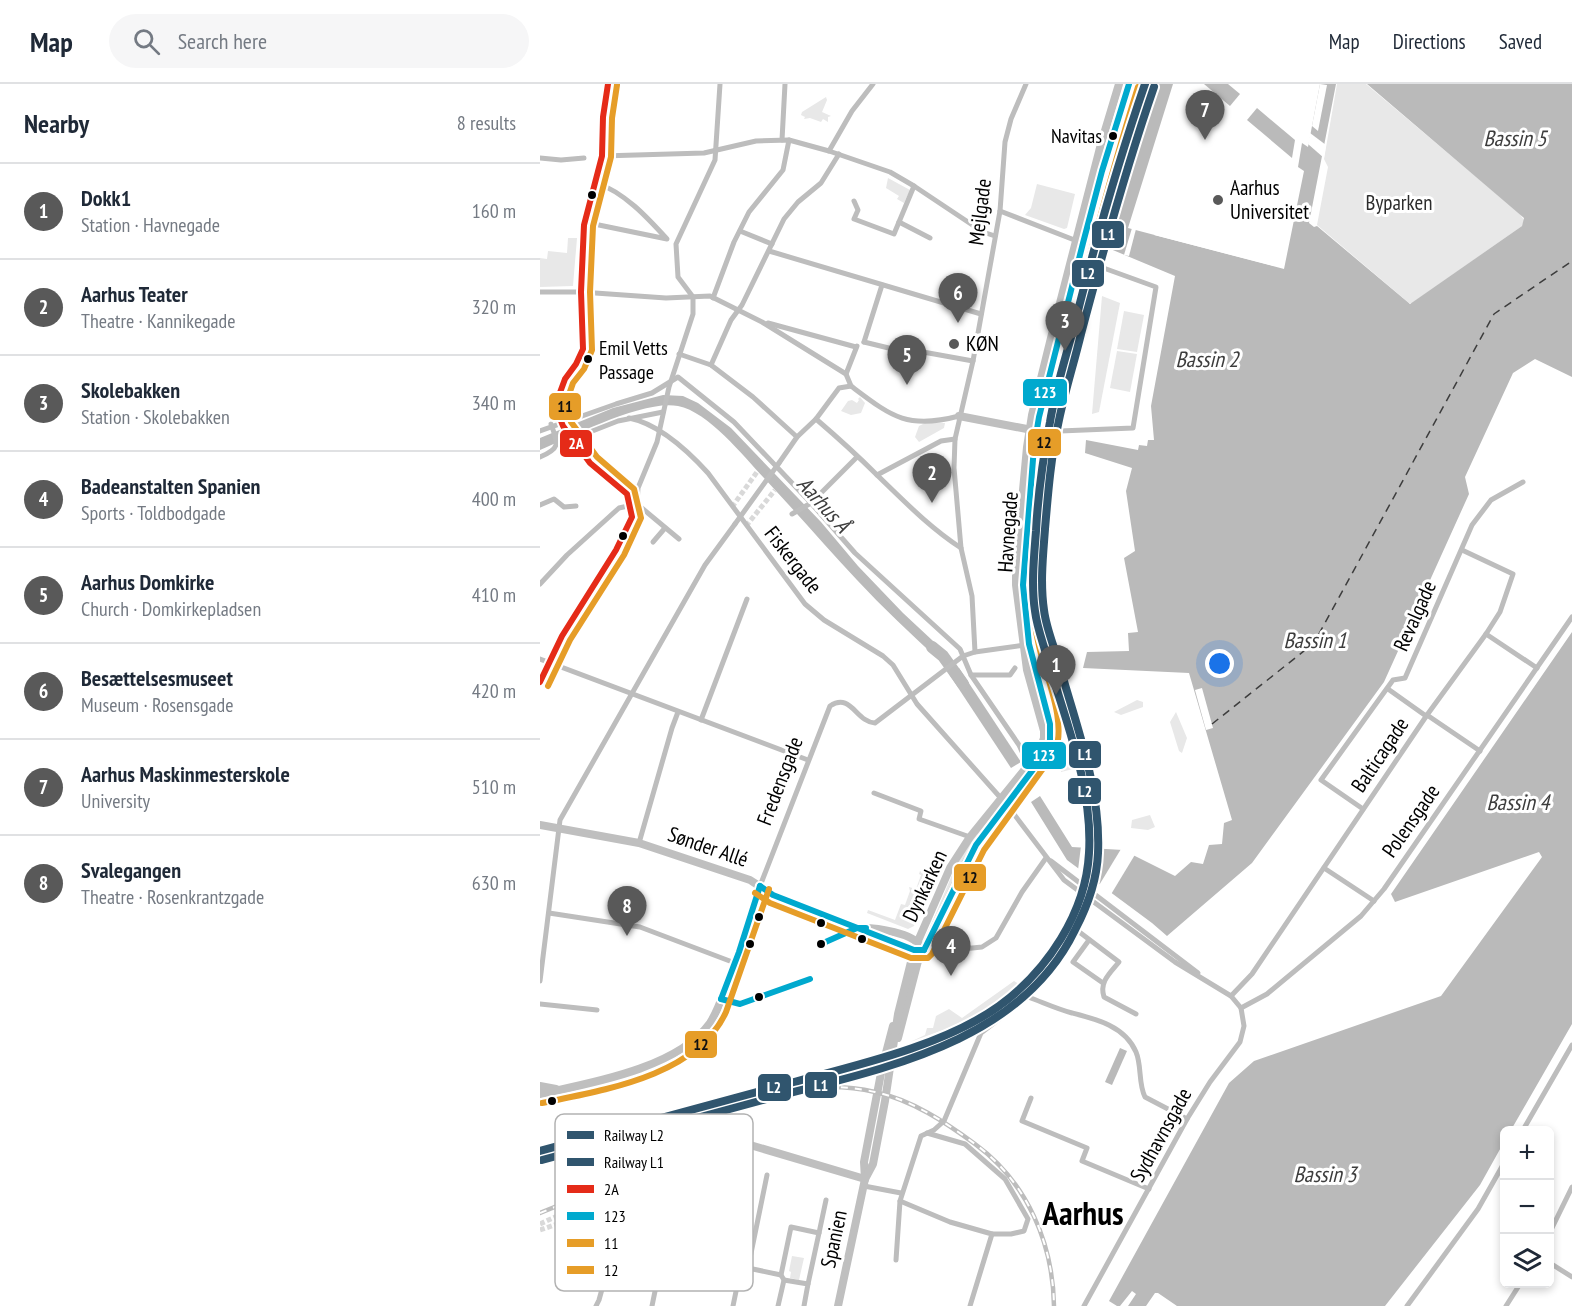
<!DOCTYPE html>
<html lang="en">
<head>
<meta charset="utf-8">
<style>
	:root { --surface:#fff; --page:#f6f6f7; --text:#1f2937; --muted:#747a83; --line:#e0e1e3; --accent:#595959 }
	body { margin:0; font-family:"PT Sans Narrow",sans-serif; background:var(--page); color:var(--text) }
	.controls { position:absolute; right:18px; bottom:18px; display:grid; overflow:hidden; border-radius:9px; box-shadow:0 3px 9px #0003 }
	.controls button { width:54px; height:54px; display:grid; place-items:center; padding:0; border:0; border-bottom:2px solid var(--line); background:var(--surface); color:var(--text); font:30px sans-serif }
	.you { position:absolute; left:680px; top:580px; width:21px; height:21px; margin:-15px; border:4px solid #fff; border-radius:50%; background:#1a73e8; box-shadow:0 0 0 9px #1a73e833 }
	.badge { display:grid; place-items:center; width:39px; height:39px; border-radius:50%; background:var(--accent); color:#fff; font-size:20px; font-weight:700 }
	.pin { position:absolute; translate:-50% -50px; filter:drop-shadow(0 2px 3px #0008) }
	.pin::after { content:''; position:absolute; top:32px; width:21px; height:18px; background:inherit; clip-path:polygon(0 0,100% 0,50% 100%) }
	.list { margin:0; padding:0; list-style:none }
	h2 { display:flex; justify-content:space-between; align-items:center; height:78px; margin:0; padding:0 24px; font-size:26px }
	h2 small { font-size:20px; font-weight:400; color:var(--muted) }
	.list li { display:grid; grid-template-columns:39px 1fr auto; gap:18px; align-items:center; box-sizing:border-box; height:96px; padding:0 24px; border-top:2px solid var(--line) }
	.list b { display:block; font-size:22px; white-space:nowrap }
	.list p { margin:0; font-size:20px; white-space:nowrap; color:var(--muted) }
	.list em { font-size:20px; font-style:normal; color:var(--muted) }
	.icon { flex:none; width:33px; height:33px; fill:none; stroke:currentColor; stroke-width:2; stroke-linecap:round; stroke-linejoin:round }
	.map { position:relative; flex:none; width:1032px; height:1222px; overflow:hidden }
	header { display:flex; align-items:center; gap:36px; box-sizing:border-box; height:84px; padding:0 30px; background:var(--surface); border-bottom:2px solid var(--line) }
	header strong { font-size:28px }
	nav { display:flex; gap:33px; margin-inline-start:auto; font-size:21px }
	.search { width:420px; height:54px; background:var(--page); display:flex; align-items:center; gap:15px; box-sizing:border-box; padding:0 21px; border-radius:33px; color:var(--muted); font-size:22px }
	main { display:flex }
	aside { flex:1; background:var(--surface) }
	.map>svg:first-child { display:block }
	.green { fill:#e8e8e8 }
	.water { fill:#bababa }
	.pier { fill:#fff }
	.lines { fill:none; stroke-linecap:round; stroke-linejoin:round }
	.river { stroke:#bababa; stroke-width:12 }
	.ferry { stroke:#3d3d3d; stroke-width:1.5; stroke-dasharray:8 6; stroke-linecap:butt }
	.street-tunnel { stroke:#d9d9d9; stroke-width:5; stroke-dasharray:5 2.5; stroke-linecap:butt }
	.street { stroke:#bdbdbd; stroke-width:5 }
	.secondary { stroke:#bfbfbf; stroke-width:8 }
	.rail-casing { stroke:#bdbdbd; stroke-width:4.5 }
	.rail { stroke:#fff; stroke-width:2; stroke-dasharray:7; stroke-linecap:butt }
	.street-bridge { stroke:#bdbdbd; stroke-width:5 }
	.bus-1-casing { stroke:#fff; stroke-width:10 }
	.bus-2-casing { stroke:#fff; stroke-width:10 }
	.bus-3-casing { stroke:#fff; stroke-width:10 }
	.bus-4-casing { stroke:#fff; stroke-width:10 }
	.bus-1 { stroke:#e52b18; stroke-width:6 }
	.bus-2 { stroke:#00a9ce; stroke-width:6 }
	.bus-3 { stroke:#e69d28; stroke-width:6 }
	.bus-4 { stroke:#e69d28; stroke-width:6 }
	.rail-1-casing { stroke:#fff; stroke-width:12 }
	.rail-2-casing { stroke:#fff; stroke-width:12 }
	.rail-1 { stroke:#30556e; stroke-width:8 }
	.rail-2 { stroke:#30556e; stroke-width:8 }
	.bus-dot { fill:#000; stroke:#fff; stroke-width:2 }
	.poi-dot { fill:#595959; stroke:#fff; stroke-width:2 }
	.labels { text-anchor:middle; stroke-width:6; stroke-linejoin:round; paint-order:stroke }
	.bus-label { font-size:20px; fill:#000; stroke:#fff; text-anchor:end }
	.poi-label { font-size:21px; fill:#000; stroke:#fff; text-anchor:start }
	.park-label { font-size:21px; fill:#2c2c2c; stroke:#fff }
	.street-label { font-size:21px; fill:#000; stroke:#fff }
	.water-label { font-size:22px; font-style:italic; fill:#3d3d3d; stroke:#fff }
	.town-label { font-size:33px; font-weight:bold; fill:#000; stroke:#fff }
	.key { fill:#fff; stroke:#b2b2b2; stroke-width:1.5 }
	.key-label { font-size:16px; fill:#000 }
	.line-badge { stroke:#fff; stroke-width:2 }
	.badge-label { font-size:16px; text-anchor:middle; font-weight:bold; fill:#fff }
	.pale-badge-label { font-size:16px; text-anchor:middle; font-weight:bold; fill:#111 }
</style>
</head>
<body>
<header>
<strong>Map</strong>
<div class="search"><svg class="icon" aria-label="search" viewBox="0 0 24 24"><circle cx="10" cy="10" r="6"/><path d="M15 15l6 6"/></svg>Search here</div>
<nav><a>Map</a><a>Directions</a><a>Saved</a></nav>
</header>
<main>
<aside>
<h2>Nearby<small>8 results</small></h2>
<ul class="list">
<li><span class="badge">1</span><div><b>Dokk1</b><p>Station · Havnegade</p></div><em>160 m</em></li>
<li><span class="badge">2</span><div><b>Aarhus Teater</b><p>Theatre · Kannikegade</p></div><em>320 m</em></li>
<li><span class="badge">3</span><div><b>Skolebakken</b><p>Station · Skolebakken</p></div><em>340 m</em></li>
<li><span class="badge">4</span><div><b>Badeanstalten Spanien</b><p>Sports · Toldbodgade</p></div><em>400 m</em></li>
<li><span class="badge">5</span><div><b>Aarhus Domkirke</b><p>Church · Domkirkepladsen</p></div><em>410 m</em></li>
<li><span class="badge">6</span><div><b>Besættelsesmuseet</b><p>Museum · Rosensgade</p></div><em>420 m</em></li>
<li><span class="badge">7</span><div><b>Aarhus Maskinmesterskole</b><p>University</p></div><em>510 m</em></li>
<li><span class="badge">8</span><div><b>Svalegangen</b><p>Theatre · Rosenkrantzgade</p></div><em>630 m</em></li>
</ul>
</aside>
<div class="map">
<svg width="1032" height="1222" viewBox="0 0 1032 1222">
	<rect width="100%" height="100%" fill="#fff"/>
	<g class="green">
		<path d="M797,0H826L979,129L984,136L982,142L872,219H869L777,141L788,83L784,75Z"/>
		<path d="M286,13L287,16L282,28L291,32L288,33V38L283,35L281,38L270,34L264,35L265,33L261,31L262,28Z"/>
		<path d="M348,94L370,106L364,119L357,115L359,112L346,104Z"/>
		<path d="M497,100L535,110L527,144L524,145L485,131L491,124Z"/>
		<path d="M28,154H37L33,202L0,203V174L7,175L8,167L27,169Z"/>
		<path d="M562,212L580,219L559,328L552,330Z"/>
		<path d="M584,227L604,231L597,268L577,265Z"/>
		<path d="M577,267L597,270L590,308L570,304Z"/>
		<path d="M320,313L325,319L321,329L311,331L301,327L308,317L312,316L317,319L319,316L318,315Z"/>
		<path d="M385,339H405L404,344L379,358L375,353L379,342Z"/>
		<path d="M597,616L603,618V623L581,631L574,628Z"/>
		<path d="M636,628L647,654L642,669L639,667L630,638Z"/>
		<path d="M533,667L537,684L521,688L520,668Z"/>
		<path d="M610,731L615,743L608,746L591,744L592,736Z"/>
		<path d="M449,733L451,735L424,775L388,851L386,853L414,786L429,759Z"/>
		<path d="M380,787L394,790L374,842L368,845L327,829L328,826L355,836L361,820L365,821L370,807L369,803L376,805L381,791L379,790Z"/>
		<path d="M474,897L479,900L440,929L406,945L370,958L385,951L387,944H393L396,932L409,925L422,934Z"/>
		<path d="M430,947L429,954L370,980L363,974Z"/>
		<path d="M252,1172L264,1174L259,1196L250,1194L251,1188L249,1187Z"/>
	</g>
	<g class="water">
		<path d="M617,0H633L588,144L744,185L764,87L758,83L762,59L768,63L780,0H796L769,139L774,143L777,142L870,220L982,142L984,134L827,0H1032V293L995,275L973,289L925,393L929,410L844,598L712,779L627,852L612,839L527,776L491,718L500,712L532,763L583,766L635,792L651,778L663,780L669,761L682,760L684,739L692,736L649,589L543,584L547,568L589,567L588,549L598,548L584,474L595,467L586,407L592,384L545,369L546,356L598,366L599,361L607,362L608,356H614L611,322L635,192L568,164Z"/>
		<path d="M664,0H688L700,10L690,22Z"/>
		<path d="M717,24L755,56L752,74L707,36Z"/>
		<path d="M123,311L143,312L158,319L191,344L281,438L318,482L363,529L407,570L399,576C371,550 343,524 317,496C286,463 256,428 225,395C204,373 169,328 138,322C105,315 32,352 0,366V354L73,324Z"/>
		<path d="M1032,548V940L971,1046H964V1058L940,1101L845,1222H637L618,1209H615L606,1222H588L596,1210L592,1207L580,1222H577L569,1217L689,999L714,977L901,912L1002,773L999,768L855,818L851,810Z"/>
		<path d="M419,584L481,678L471,684L409,590Z"/>
		<path d="M580,964L587,967L572,1001L565,998Z"/>
	</g>
	<g class="pier">
		<path d="M780,0L787,1L778,47L772,42Z"/>
		<path d="M770,49L786,61L784,74L768,60Z"/>
		<path d="M592,144L596,145L589,172L584,171Z"/>
		<path d="M620,150L733,179L734,182L614,151Z"/>
		<path d="M662,604L673,644L666,646L655,606Z"/>
		<path d="M541,762L552,763L547,794L538,786Z"/>
		<path d="M581,765L596,769L570,812L558,803Z"/>
	</g>
	<g class="lines">
		<path class="river" d="M392,563L403,572L423,600"/>
		<path class="ferry" d="M672,640L774,559L954,230L1032,177"/>
		<g class="street-tunnel">
			<path d="M192,423L217,388"/>
			<path d="M206,442L235,406"/>
			<path d="M0,1140L43,1120"/>
			<path d="M0,1146L49,1129L81,1110"/>
		</g>
		<g class="street">
			<path d="M68,0L63,33L62,72L164,69L216,57L249,56L289,67L350,88L374,102L443,148L455,152"/>
			<path d="M242,56L245,0"/>
			<path d="M289,67L312,27L333,0"/>
			<path d="M0,74L21,76L44,74"/>
			<path d="M314,117L318,126L314,135L354,150L374,102"/>
			<path d="M460,127L537,157"/>
			<path d="M359,138L390,154"/>
			<path d="M54,140L127,155C106,132 85,109 55,98"/>
			<path d="M200,147L232,160"/>
			<path d="M229,167L441,230"/>
			<path d="M0,208H41L126,214L170,212L222,238L306,290"/>
			<path d="M173,214L194,158L209,128L243,86L249,56"/>
			<path d="M228,239L316,263"/>
			<path d="M324,258L361,267L372,266L433,277"/>
			<path d="M324,258L342,201"/>
			<path d="M139,270L171,281L213,313L257,353"/>
			<path d="M171,281L191,236L202,221L244,135L258,118L281,99L299,70"/>
			<path d="M311,302C351,332 367,346 419,332"/>
			<path d="M311,302L306,290L317,262"/>
			<path d="M89,334C119,340 148,367 168,389L265,520L284,536L343,572L353,581L377,620L467,721L524,796L635,878L691,912L701,924L704,942L700,958L670,998L647,1035L544,1222"/>
			<path d="M276,335C297,353 318,372 337,391C364,417 389,443 421,464"/>
			<path d="M0,347L76,320L112,309L138,293L194,338L271,419L315,469L420,565L431,591L479,661L489,683"/>
			<path d="M520,347L593,344L616,203L558,182"/>
			<path d="M32,355L78,337L123,328"/>
			<path d="M0,373C21,364 18,360 11,340"/>
			<path d="M239,379L257,353L276,335L299,304L311,302"/>
			<path d="M337,391L401,357L415,355"/>
			<path d="M97,420L98,404L117,358L129,303L153,230V213L138,193L136,160L175,76L180,0"/>
			<path d="M97,420L139,455"/>
			<path d="M0,421L14,415L24,423L36,422"/>
			<path d="M252,430L271,419L317,373"/>
			<path d="M113,458L125,444"/>
			<path d="M0,500L27,471L79,424L97,420"/>
			<path d="M946,550L997,584"/>
			<path d="M15,565L26,546"/>
			<path d="M435,568L432,512L421,464L414,384L415,355L433,277L460,127L465,58L471,35L486,0"/>
			<path d="M0,575L268,676"/>
			<path d="M431,591H470L475,584"/>
			<path d="M0,598L12,573"/>
			<path d="M848,605L886,632"/>
			<path d="M887,631L940,667"/>
			<path d="M161,636L207,515"/>
			<path d="M334,709L381,727L379,735L430,753"/>
			<path d="M823,725L781,696L853,596L865,594L932,441L951,416L983,398"/>
			<path d="M99,759L132,644L138,628"/>
			<path d="M511,777L658,889"/>
			<path d="M784,784L834,817"/>
			<path d="M220,802L290,622C311,608 316,638 335,639L423,572L435,568L485,561"/>
			<path d="M9,829L100,843L195,879"/>
			<path d="M534,844L579,878C570,889 559,898 564,913L596,930"/>
			<path d="M549,856L533,878L563,899"/>
			<path d="M384,866L394,868L442,863L456,854L482,808L506,774"/>
			<path d="M0,897L20,736L165,481L195,440"/>
			<path d="M691,912L712,890L887,631L946,550L960,528L973,490L922,466"/>
			<path d="M0,920L57,926"/>
			<path d="M701,924L727,910L821,832L844,805L1032,533"/>
			<path d="M491,1014L482,1037L547,1064L542,1077L609,1105"/>
			<path d="M983,1046L1032,961"/>
			<path d="M387,1049L425,1060L465,1095L488,1135L484,1147L471,1150H452"/>
			<path d="M324,1102L361,1109"/>
			<path d="M81,1110L100,1098"/>
			<path d="M43,1120L96,1089"/>
			<path d="M1010,1148L1032,1103"/>
			<path d="M279,1149L286,1116"/>
			<path d="M112,1160L209,1179"/>
			<path d="M112,1161L118,1130"/>
			<path d="M356,1176L360,1117"/>
			<path d="M1010,1179L1032,1193"/>
			<path d="M208,1184L241,1191"/>
			<path d="M244,1196L268,1200L264,1222"/>
			<path d="M56,1222L59,1216L69,1180C88,1170 102,1160 122,1173"/>
			<path d="M112,1222L122,1173L200,1188"/>
			<path d="M193,1222L200,1188L208,1184L227,1091"/>
			<path d="M238,1222L244,1196L241,1191L251,1143L279,1149L268,1200"/>
			<path d="M430,1222L452,1150L410,1138L360,1117L381,1052L394,1046L404,1037L441,949L488,913C502,918 517,925 532,929C556,935 585,942 596,968C602,982 598,999 605,1013L647,1035"/>
			<path d="M867,1222L938,1125L964,1079"/>
			<path d="M966,1222L980,1200"/>
		</g>
		<g class="secondary">
			<path d="M419,332L492,346"/>
			<path d="M0,741L99,759L210,796L233,811L374,866H379"/>
			<path d="M323,844C338,844 372,849 381,862"/>
			<path d="M358,954L378,877L426,778L441,753L504,671L510,656V640L489,560L483,501L494,363L499,333L543,159L562,87L589,0"/>
			<path d="M0,1002L16,1005"/>
			<path d="M0,1010C51,999 138,984 170,939C178,927 183,911 188,897C200,866 210,834 220,802"/>
			<circle cx="108" cy="1089" r="12"/>
			<path d="M116,1080C136,1061 153,1052 180,1052L325,1095"/>
			<path d="M325,1095L324,1078L342,984L353,942"/>
			<path d="M298,1222L325,1095L333,1080L345,1017L358,930L374,866L410,784L430,753L499,668L504,654V647L487,586L476,501V482L487,363L492,331L511,254L561,60L579,0"/>
		</g>
		<g class="rail-casing">
			<g id="rail">
				<path d="M291,990L332,977"/>
				<path d="M263,999L290,991"/>
				<path d="M16,1071C54,1059 92,1048 130,1037C194,1018 267,992 335,1008C372,1016 405,1038 435,1060C487,1098 513,1159 514,1222"/>
				<path d="M27,1108L178,1029"/>
				<path d="M0,1129L27,1118L44,1108"/>
			</g>
		</g>
		<use href="#rail" class="rail"/>
		<path class="street-bridge" d="M195,440L239,379"/>
		<g class="bus-1-casing">
			<path id="bus-1" d="M0,598L22,552L76,466L92,433L87,410L50,379L23,342L15,322L25,295L36,280L43,265L41,208L44,141L62,72L63,33L68,0"/>
		</g>
		<g class="bus-2-casing">
			<g id="bus-2">
				<path d="M220,802L233,811L374,866H384"/>
				<path d="M281,860L317,844H326"/>
				<path d="M384,866L436,761L504,671L510,656V640L489,560L483,501L494,363L499,333L543,159L562,87L589,0"/>
				<path d="M181,915L199,868L220,802"/>
				<path d="M181,915L200,920L270,895"/>
			</g>
		</g>
		<g class="bus-3-casing">
			<path id="bus-3" d="M8,602L30,556L84,471L101,434L94,405L57,373L31,338L25,322L33,299L44,285L52,266L50,208L53,142L71,73L72,34L77,1"/>
		</g>
		<g class="bus-4-casing">
			<g id="bus-4">
				<path d="M215,809L230,819L371,874H388L392,870L444,766L515,668C527,638 506,593 499,562C489,522 494,480 497,439C500,404 502,369 508,335C536,224 564,112 598,3"/>
				<path d="M2,1019C64,1006 157,992 186,928L229,805"/>
			</g>
		</g>
		<use href="#bus-1" class="bus-1"/>
		<use href="#bus-2" class="bus-2"/>
		<use href="#bus-3" class="bus-3"/>
		<use href="#bus-4" class="bus-4"/>
		<g class="rail-1-casing">
			<path id="rail-1" d="M0,1067C85,1044 170,1021 254,998C318,981 405,961 459,922C507,887 546,829 549,769C553,704 526,638 508,577C504,561 497,544 495,527C491,501 494,473 496,447C498,410 503,374 510,338C515,307 525,276 533,246C554,163 577,81 605,0"/>
		</g>
		<g class="rail-2-casing">
			<path id="rail-2" d="M2,1076C76,1056 149,1036 223,1016C335,986 479,962 535,846C547,823 557,796 558,769C561,703 535,639 518,576C513,560 506,543 504,526C500,499 503,472 505,445C508,409 511,372 519,336C525,307 534,279 541,250C563,167 586,84 614,3"/>
		</g>
		<use href="#rail-1" class="rail-1"/>
		<use href="#rail-2" class="rail-2"/>
	</g>
	<g class="bus-dot">
		<circle cx="573" cy="52" r="5"/>
		<circle cx="52" cy="111" r="5"/>
		<circle cx="48" cy="275" r="5"/>
		<circle cx="83" cy="452" r="5"/>
		<circle cx="219" cy="833" r="5"/>
		<circle cx="281" cy="839" r="5"/>
		<circle cx="322" cy="855" r="5"/>
		<circle cx="210" cy="860" r="5"/>
		<circle cx="281" cy="860" r="5"/>
		<circle cx="219" cy="913" r="5"/>
		<circle cx="12" cy="1017" r="5"/>
	</g>
	<g class="poi-dot">
		<circle cx="678" cy="116" r="6"/>
		<circle cx="414" cy="260" r="6"/>
	</g>
	<g class="labels">
		<g class="bus-label">
			<text x="562" y="59">Navitas</text>
			<text x="59" y="271" text-anchor="start">Emil Vetts<tspan x="59" dy="24">Passage</tspan></text>
		</g>
		<g class="poi-label">
			<text x="690" y="111">Aarhus<tspan x="690" dy="24">Universitet</tspan></text>
			<text x="426" y="267">KØN</text>
		</g>
		<g class="park-label">
			<text x="859" y="126">Byparken</text>
		</g>
		<g class="street-label">
			<text transform="translate(440 128) rotate(-83)" y="7">Mejlgade</text>
			<text transform="translate(468 448) rotate(-86)" y="7">Havnegade</text>
			<text transform="translate(253 476) rotate(52)" y="7">Fiskergade</text>
			<text transform="translate(875 532) rotate(-66)" y="7">Revalgade</text>
			<text transform="translate(840 671) rotate(-56)" y="7">Balticagade</text>
			<text transform="translate(240 697) rotate(-69)" y="7">Fredensgade</text>
			<text transform="translate(871 737) rotate(-55)" y="7">Polensgade</text>
			<text transform="translate(168 763) rotate(19)" y="7">Sønder Allé</text>
			<text transform="translate(385 802) rotate(-65)" y="7">Dynkarken</text>
			<text transform="translate(621 1051) rotate(-61)" y="7">Sydhavnsgade</text>
			<text transform="translate(294 1155) rotate(-78)" y="7">Spanien</text>
		</g>
		<g class="water-label">
			<text x="975" y="62">Bassin 5</text>
			<text x="667" y="283">Bassin 2</text>
			<text transform="translate(284 420) rotate(48)" y="8">Aarhus Å</text>
			<text x="775" y="564">Bassin 1</text>
			<text x="978" y="726">Bassin 4</text>
			<text x="785" y="1098">Bassin 3</text>
		</g>
		<g class="town-label">
			<text x="543" y="1141">Aarhus</text>
		</g>
	</g>
	<rect x="15" y="1030" width="198" height="177" rx="9" class="key"/>
	<rect x="27" y="1047" width="27" height="8" fill="#30556e"/>
	<rect x="27" y="1074" width="27" height="8" fill="#30556e"/>
	<rect x="27" y="1101" width="27" height="8" fill="#e52b18"/>
	<rect x="27" y="1128" width="27" height="8" fill="#00a9ce"/>
	<rect x="27" y="1155" width="27" height="8" fill="#e69d28"/>
	<rect x="27" y="1182" width="27" height="8" fill="#e69d28"/>
	<g class="key-label">
		<text x="64" y="1057">Railway L2</text>
		<text x="64" y="1084">Railway L1</text>
		<text x="64" y="1111">2A</text>
		<text x="64" y="1138">123</text>
		<text x="64" y="1165">11</text>
		<text x="64" y="1192">12</text>
	</g>
	<g class="line-badge">
		<rect x="551" y="136" width="34" height="29" rx="6" fill="#30556e"/>
		<rect x="531" y="175" width="34" height="29" rx="6" fill="#30556e"/>
		<rect x="482" y="294" width="46" height="29" rx="6" fill="#00a9ce"/>
		<rect x="8" y="308" width="34" height="29" rx="6" fill="#e69d28"/>
		<rect x="487" y="344" width="35" height="29" rx="6" fill="#e69d28"/>
		<rect x="19" y="345" width="34" height="29" rx="6" fill="#e52b18"/>
		<rect x="528" y="656" width="34" height="29" rx="6" fill="#30556e"/>
		<rect x="481" y="657" width="46" height="29" rx="6" fill="#00a9ce"/>
		<rect x="527" y="693" width="35" height="28" rx="6" fill="#30556e"/>
		<rect x="413" y="779" width="34" height="29" rx="6" fill="#e69d28"/>
		<rect x="144" y="946" width="34" height="29" rx="6" fill="#e69d28"/>
		<rect x="264" y="987" width="34" height="28" rx="6" fill="#30556e"/>
		<rect x="217" y="989" width="35" height="29" rx="6" fill="#30556e"/>
	</g>
	<g class="badge-label">
		<text x="568" y="156">L1</text>
		<text x="548" y="195">L2</text>
		<text x="505" y="314">123</text>
		<text x="36" y="365">2A</text>
		<text x="545" y="676">L1</text>
		<text x="504" y="677">123</text>
		<text x="545" y="713">L2</text>
		<text x="281" y="1007">L1</text>
		<text x="234" y="1009">L2</text>
	</g>
	<g class="pale-badge-label">
		<text x="25" y="328">11</text>
		<text x="504" y="364">12</text>
		<text x="430" y="799">12</text>
		<text x="161" y="966">12</text>
	</g>
</svg>
<div class="controls">
<button>+</button>
<button>−</button>
<button><svg class="icon" aria-label="layers" viewBox="0 0 24 24"><path d="M12 4l9 5-9 5-9-5zM3 14l9 5 9-5"/></svg></button>
</div>
<div class="you"></div>
<div class="pin badge" style="left:516px;top:611px">1</div>
<div class="pin badge" style="left:392px;top:419px">2</div>
<div class="pin badge" style="left:525px;top:267px">3</div>
<div class="pin badge" style="left:411px;top:892px">4</div>
<div class="pin badge" style="left:367px;top:301px">5</div>
<div class="pin badge" style="left:418px;top:239px">6</div>
<div class="pin badge" style="left:665px;top:56px">7</div>
<div class="pin badge" style="left:87px;top:852px">8</div>
</div>
</main>
</body>
</html>
